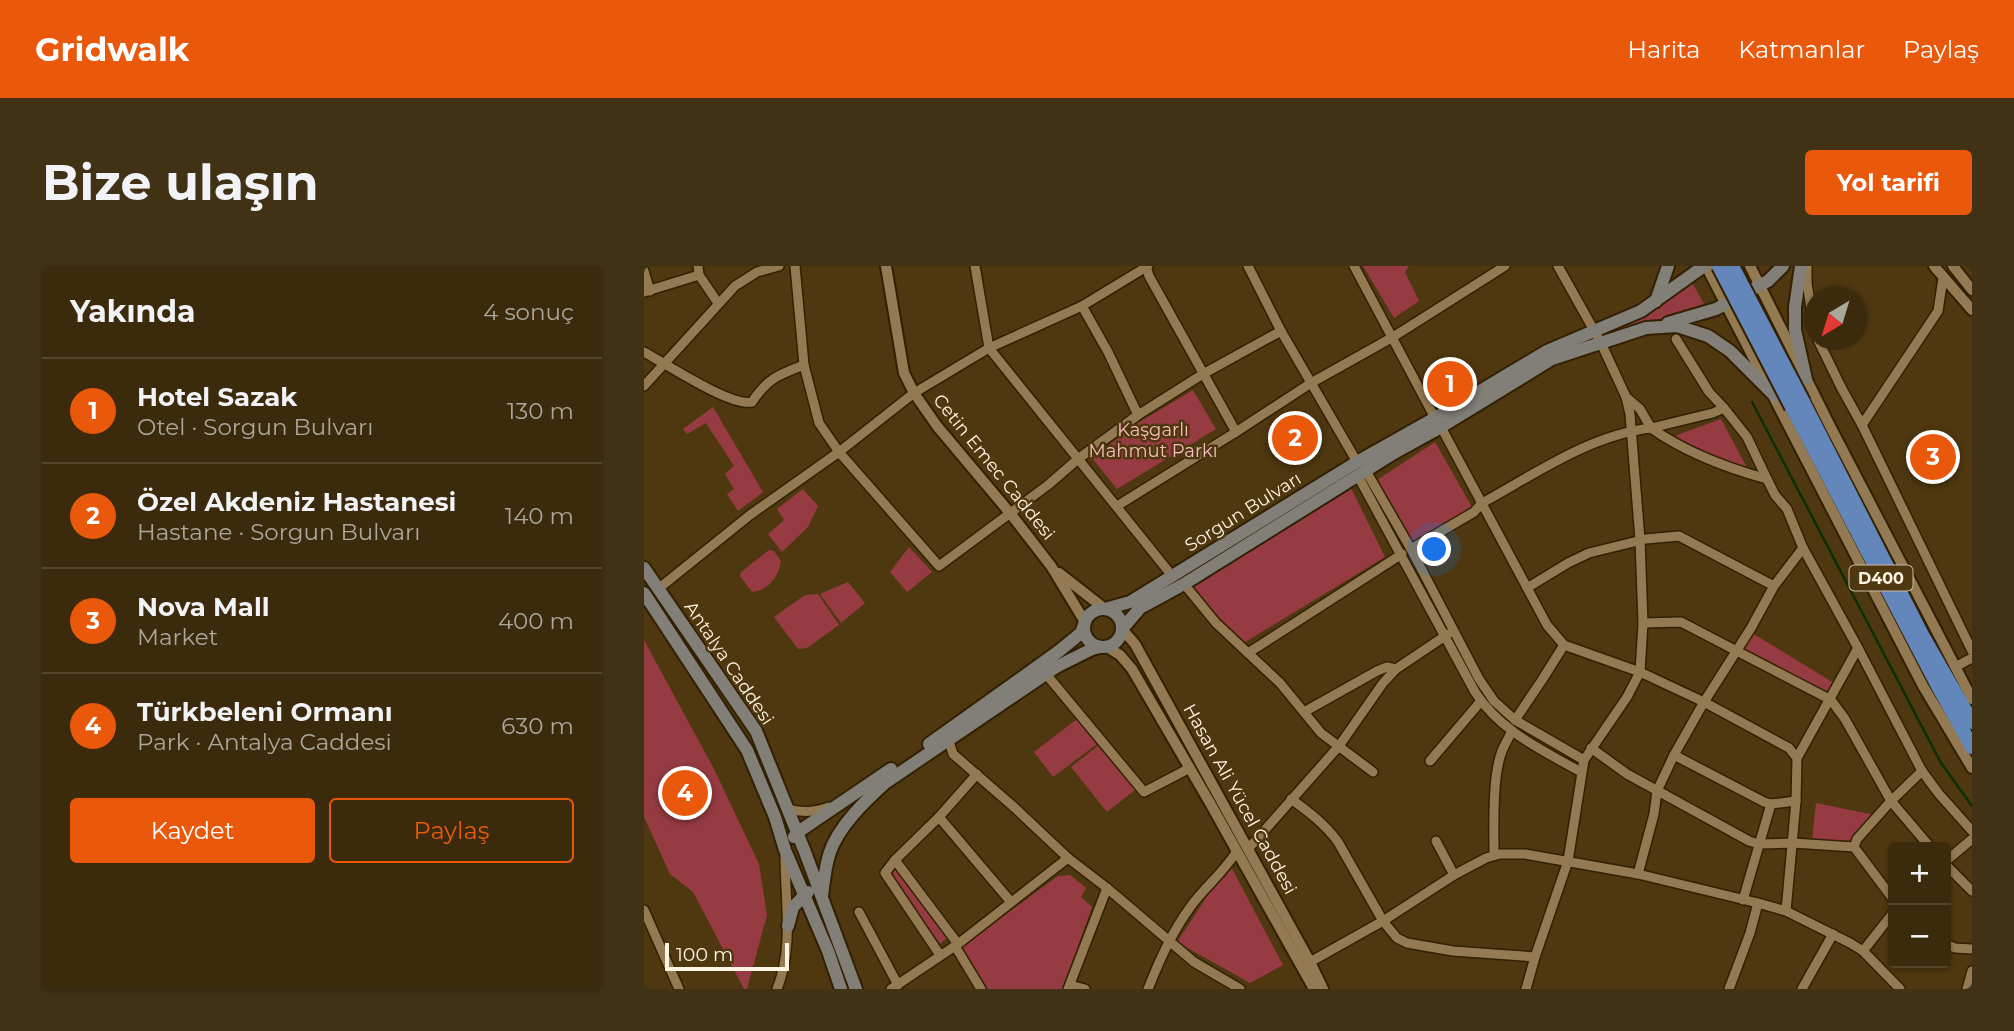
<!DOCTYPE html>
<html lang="tr">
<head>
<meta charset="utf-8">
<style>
	:root { --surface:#3b2a0c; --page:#423215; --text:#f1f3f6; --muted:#aca79d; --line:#54462d; --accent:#ea580c }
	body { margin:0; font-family:Montserrat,sans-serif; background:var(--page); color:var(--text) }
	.controls { position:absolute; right:21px; bottom:21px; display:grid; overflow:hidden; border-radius:7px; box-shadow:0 2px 5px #0004 }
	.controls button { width:63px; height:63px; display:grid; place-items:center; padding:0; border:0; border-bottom:2px solid var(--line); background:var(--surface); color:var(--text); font:35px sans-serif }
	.compass { position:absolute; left:1160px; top:21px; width:63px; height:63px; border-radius:50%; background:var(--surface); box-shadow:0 2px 5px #0004; rotate:218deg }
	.scale { position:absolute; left:21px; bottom:18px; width:124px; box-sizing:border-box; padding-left:7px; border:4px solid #fff3e2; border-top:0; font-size:19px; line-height:24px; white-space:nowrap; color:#fff3e2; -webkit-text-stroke:5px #4f3810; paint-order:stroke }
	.you { position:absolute; left:791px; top:284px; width:24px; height:24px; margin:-18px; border:5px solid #fff; border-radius:50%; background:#1a73e8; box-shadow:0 0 0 10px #1a73e833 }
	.badge { display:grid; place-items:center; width:46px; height:46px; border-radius:50%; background:var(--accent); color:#fff; font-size:23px; font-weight:700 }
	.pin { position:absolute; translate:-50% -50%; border:4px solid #fff; box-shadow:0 2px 7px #0006 }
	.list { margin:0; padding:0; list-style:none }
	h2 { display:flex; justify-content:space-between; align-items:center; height:91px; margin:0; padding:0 28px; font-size:30px }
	h2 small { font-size:23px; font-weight:400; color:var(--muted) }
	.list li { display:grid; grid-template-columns:46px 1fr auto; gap:21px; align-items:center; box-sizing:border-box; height:105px; padding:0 28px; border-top:2px solid var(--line) }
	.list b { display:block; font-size:26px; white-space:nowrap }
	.list p { margin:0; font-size:23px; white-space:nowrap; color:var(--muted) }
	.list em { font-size:23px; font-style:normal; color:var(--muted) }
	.actions { display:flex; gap:14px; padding:21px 28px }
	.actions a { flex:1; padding:16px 0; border:2px solid var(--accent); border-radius:7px; text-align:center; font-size:24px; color:var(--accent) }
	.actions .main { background:var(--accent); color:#fff }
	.map { position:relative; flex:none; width:1328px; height:723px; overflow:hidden; border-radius:7px }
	header { display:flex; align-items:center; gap:42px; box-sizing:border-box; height:98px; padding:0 35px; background:var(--accent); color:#fff }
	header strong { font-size:33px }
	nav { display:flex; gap:38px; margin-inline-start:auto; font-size:24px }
	.intro { display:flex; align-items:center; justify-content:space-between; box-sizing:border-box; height:168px; padding:0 42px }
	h1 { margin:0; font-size:49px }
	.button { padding:18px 32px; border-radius:7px; background:var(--accent); color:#fff; font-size:24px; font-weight:700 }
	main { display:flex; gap:42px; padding:0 42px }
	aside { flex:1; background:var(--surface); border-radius:7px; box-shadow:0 2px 5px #0004 }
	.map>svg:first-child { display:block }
	.green { fill:#963b42 }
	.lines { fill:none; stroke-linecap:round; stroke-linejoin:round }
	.stream { stroke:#0c2e00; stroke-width:2.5 }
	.minor-casing { stroke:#312002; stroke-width:12 }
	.tertiary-casing { stroke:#312002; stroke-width:14 }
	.secondary-casing { stroke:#312002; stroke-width:16 }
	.trunk-casing { stroke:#312002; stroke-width:18 }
	.minor { stroke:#937a52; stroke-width:9 }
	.tertiary { stroke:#937a52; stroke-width:10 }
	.secondary { stroke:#827f79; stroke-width:12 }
	.trunk { stroke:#6487bb; stroke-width:14 }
	.trunk-bridge-casing { stroke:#312002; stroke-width:18; stroke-linecap:butt }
	.trunk-bridge { stroke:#6487bb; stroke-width:14 }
	.labels { text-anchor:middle; stroke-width:5; stroke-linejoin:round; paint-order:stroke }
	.shield { fill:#4f3810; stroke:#cabba3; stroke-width:2 }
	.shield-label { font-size:16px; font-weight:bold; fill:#fff3e2 }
	.park-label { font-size:18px; fill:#f8bdbe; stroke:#4f3810 }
	.street-label { font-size:18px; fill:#fff3e2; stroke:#4f3810 }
</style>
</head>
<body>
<header>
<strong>Gridwalk</strong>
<nav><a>Harita</a><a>Katmanlar</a><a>Paylaş</a></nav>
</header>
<div class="intro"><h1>Bize ulaşın</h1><a class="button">Yol tarifi</a></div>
<main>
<aside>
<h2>Yakında<small>4 sonuç</small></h2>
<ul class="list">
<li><span class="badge">1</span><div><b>Hotel Sazak</b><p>Otel · Sorgun Bulvarı</p></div><em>130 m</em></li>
<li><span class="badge">2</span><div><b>Özel Akdeniz Hastanesi</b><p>Hastane · Sorgun Bulvarı</p></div><em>140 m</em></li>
<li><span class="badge">3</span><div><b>Nova Mall</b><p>Market</p></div><em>400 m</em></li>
<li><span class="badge">4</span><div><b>Türkbeleni Ormanı</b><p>Park · Antalya Caddesi</p></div><em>630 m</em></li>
</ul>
<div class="actions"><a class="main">Kaydet</a><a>Paylaş</a></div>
</aside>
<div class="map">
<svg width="1328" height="723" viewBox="0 0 1328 723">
	<rect width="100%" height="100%" fill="#4f3810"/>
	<g class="green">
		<path d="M719,0H765L761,6L775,35L750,52Z"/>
		<path d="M1047,15L1062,41L952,71Z"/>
		<path d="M549,124L572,163L473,223L448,192L494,157Z"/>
		<path d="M69,141L119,226L94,245L83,228L90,223L81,208L90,200L62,157L43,168L39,163Z"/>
		<path d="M1077,153L1108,211L1025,172Z"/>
		<path d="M791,176L828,241L764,278L733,214Z"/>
		<path d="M707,222L741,291L598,378L548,321Z"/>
		<path d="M159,223L174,240L164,261L138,286L124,268L140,254L133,243Z"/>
		<path d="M265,281L288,306L263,326L246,306Z"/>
		<path d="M125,284L130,285L137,295C135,310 124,325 108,326L96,310L97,306Z"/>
		<path d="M204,316L221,337L197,357L176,328Z"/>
		<path d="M174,328L195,359L163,382L154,383L130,351L161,329Z"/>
		<path d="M1108,367L1190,417L1184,427L1098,383Z"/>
		<path d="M0,374L70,503L115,598L123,649L103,723H100L49,626L26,608L0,551Z"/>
		<path d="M433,453L453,478L409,511L390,486Z"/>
		<path d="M455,479L491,524L463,546L427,501Z"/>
		<path d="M1172,537L1231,549L1208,576L1168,574Z"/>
		<path d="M585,597L639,699L606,717L533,676Z"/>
		<path d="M250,599L304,671L296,678L248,609L246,604Z"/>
		<path d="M426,609L442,622L437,631L448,641L419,723H342L317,681L414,610Z"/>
	</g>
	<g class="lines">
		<path class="stream" d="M1108,136L1297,497L1328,540"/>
		<g class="minor-casing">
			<g id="minor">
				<path d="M54,0L55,9L74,37"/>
				<path d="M151,0L160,99L175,157L195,186L295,300L404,219L434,193L494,149L559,108L637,65"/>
				<path d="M331,0L345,82L529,311"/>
				<path d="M502,0L505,10L592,166"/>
				<path d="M604,0L637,65L713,196"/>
				<path d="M710,0L791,152"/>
				<path d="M1163,0V17L1170,61"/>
				<path d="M0,5L6,25"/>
				<path d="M0,26L55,9"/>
				<path d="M438,40L464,86L494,149"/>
				<path d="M1032,73L1065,126L1080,142L1103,171L1123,213"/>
				<path d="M1174,74L1198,123L1218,159L1294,45L1299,12"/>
				<path d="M0,86C22,98 87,141 108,136C124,112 134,109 160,99"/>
				<path d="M0,120L91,20L113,6L135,0"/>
				<path d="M982,131L996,143L1007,162L1069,147L1080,142"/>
				<path d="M1218,159L1328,385"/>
				<path d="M797,161L903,359L920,379L996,406L1060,436L1145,482L1153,492L1152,535L1142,645"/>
				<path d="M722,205L767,283L835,413L850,435L871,454L940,494"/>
				<path d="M714,210L831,426C856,465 898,484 937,506"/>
				<path d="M473,240L592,166L667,117L749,71L861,0"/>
				<path d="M767,283L830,246L838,237C891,208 946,169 1007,162C1041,186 1083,202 1123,213L1131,229L1143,243L1159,282L1214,382L1278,505L1295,528L1328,565"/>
				<path d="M540,318L572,357L636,417L677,467L729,506"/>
				<path d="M883,322L924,297L945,287L1002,273L1035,270L1130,320"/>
				<path d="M14,323L106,249L195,186L270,127L345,82L438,40L504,0"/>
				<path d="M999,357L1037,356L1187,434L1201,453L1247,535L1286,581"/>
				<path d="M604,387L758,288"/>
				<path d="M1311,401L1328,392"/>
				<path d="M402,408L500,526L546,502"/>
				<path d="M660,446L733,405L743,401L752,403"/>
				<path d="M871,454L898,414L920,379"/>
				<path d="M305,475L309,488L371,542L424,592L463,622L550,696L596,723"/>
				<path d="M947,482L983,508L1105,575L1115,578L1149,577L1210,581L1249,633"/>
				<path d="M1030,489L1120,536L1127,538L1152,535"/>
				<path d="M1153,492L1214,382"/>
				<path d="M786,495L837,435"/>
				<path d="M647,533C665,546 681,558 694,576L739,655L753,672L763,677L809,685L891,691"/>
				<path d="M144,543C160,547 170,546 185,541"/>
				<path d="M295,551L367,636"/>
				<path d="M1210,581L1213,573L1247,535L1278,505"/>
				<path d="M604,583L695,480L739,417L752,403L804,368"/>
				<path d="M850,589C850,561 848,510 858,485C861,478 865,471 868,465"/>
				<path d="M251,594L314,678"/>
				<path d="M1302,595L1328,573"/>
				<path d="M1302,599L1328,625"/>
				<path d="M994,608L1010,548L1013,525L1030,489L1060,436L1107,362L1130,320L1159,282"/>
				<path d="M810,609L842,592L856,588H881L994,608L1114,637L1142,645L1206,677L1219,685L1256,723"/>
				<path d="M1099,634L1127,538"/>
				<path d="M0,644L35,723"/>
				<path d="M215,646L254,719"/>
				<path d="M1302,678L1311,682L1328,683"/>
				<path d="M311,680L337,723"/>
				<path d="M1219,685L1249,647"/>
				<path d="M296,689L241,607L251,594L295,551L333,508"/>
				<path d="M666,696L739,655L810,609L792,575"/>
				<path d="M426,719L441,723"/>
				<path d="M133,723C150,681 141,634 141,590"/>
				<path d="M247,723L314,678L424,592"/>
				<path d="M424,723L463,622"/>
				<path d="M504,723C516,693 528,666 547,640C561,621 580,606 593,585"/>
				<path d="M882,723L891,691L924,595L940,494L983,431L996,406L999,357L996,274L986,148L982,131L957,77L914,0"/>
				<path d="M1085,723L1106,667L1114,637"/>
				<path d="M1158,723L1189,668"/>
				<path d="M1323,723L1328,705"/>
			</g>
		</g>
		<g class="tertiary-casing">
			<g id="tertiary">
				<path d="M242,0L260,107L270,127L293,160L366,247L407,300L441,356"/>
				<path d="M1062,0L1279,420L1328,502"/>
				<path d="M1106,0L1186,160L1328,433"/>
				<path d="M1290,0L1328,44"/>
				<path d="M1309,0L1328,24"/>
				<path d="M415,307L461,343"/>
				<path d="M478,363L491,378L666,696L679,723"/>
				<path d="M463,381L476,389L488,403L566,537L670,723"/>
			</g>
		</g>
		<g class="secondary-casing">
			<g id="secondary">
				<path d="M1157,0L1151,41V64L1162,113"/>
				<path d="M1012,35L1024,0"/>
				<path d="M1024,57L1072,43L1124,15L1139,0"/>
				<path d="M0,302L112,465L161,586L212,723"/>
				<path d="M0,327L103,484L131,551L141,584L184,685L197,723"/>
				<circle cx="459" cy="362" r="19"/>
				<path d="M461,343L486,336L713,196L791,152L903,85L997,45L1060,0"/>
				<path d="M478,363L496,342L540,318L750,187L797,161L908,93L1002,62L1033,60L1064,70L1086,85L1131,130"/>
				<path d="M285,478L415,385L437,367L441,356"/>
				<path d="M150,571L154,566L247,503"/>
				<path d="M178,630C180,615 181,600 186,586C195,560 221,535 241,517L412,401L448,383L456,381"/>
				<path d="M144,660L149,641L164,626"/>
			</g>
		</g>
		<g class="trunk-casing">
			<g id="trunk">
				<path d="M1159,136L1278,369L1328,456"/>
				<path d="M1148,141L1294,420L1328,481"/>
			</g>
		</g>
		<use href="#minor" class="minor"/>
		<use href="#tertiary" class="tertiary"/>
		<use href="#secondary" class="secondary"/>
		<use href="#trunk" class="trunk"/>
		<g class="trunk-bridge-casing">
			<g id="trunk-bridge">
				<path d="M1075,0L1148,141"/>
				<path d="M1088,0L1159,136"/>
			</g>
		</g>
		<use href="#trunk-bridge" class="trunk-bridge"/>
	</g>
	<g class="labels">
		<rect class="shield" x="1205.5" y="299.5" width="63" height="25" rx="5"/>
		<g class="shield-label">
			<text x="1237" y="318">D400</text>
		</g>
		<g class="park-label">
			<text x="509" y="170">Kaşgarlı<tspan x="509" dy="21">Mahmut Parkı</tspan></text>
		</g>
		<g class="street-label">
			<text transform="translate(350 201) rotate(51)" y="6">Cetin Emec Caddesi</text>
			<text transform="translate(599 246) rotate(-32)" y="6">Sorgun Bulvarı</text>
			<text transform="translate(85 397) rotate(56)" y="6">Antalya Caddesi</text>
			<text transform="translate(596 533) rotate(61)" y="6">Hasan Ali Yücel Caddesi</text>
		</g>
	</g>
</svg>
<div class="controls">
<button>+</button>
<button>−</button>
</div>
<svg class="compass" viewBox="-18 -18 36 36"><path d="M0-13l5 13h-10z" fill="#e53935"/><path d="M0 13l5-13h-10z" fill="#aca79d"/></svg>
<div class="scale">100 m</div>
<div class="you"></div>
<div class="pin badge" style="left:806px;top:118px">1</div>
<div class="pin badge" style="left:651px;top:172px">2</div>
<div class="pin badge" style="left:1289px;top:191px">3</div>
<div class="pin badge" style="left:41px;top:527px">4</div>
</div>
</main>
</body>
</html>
